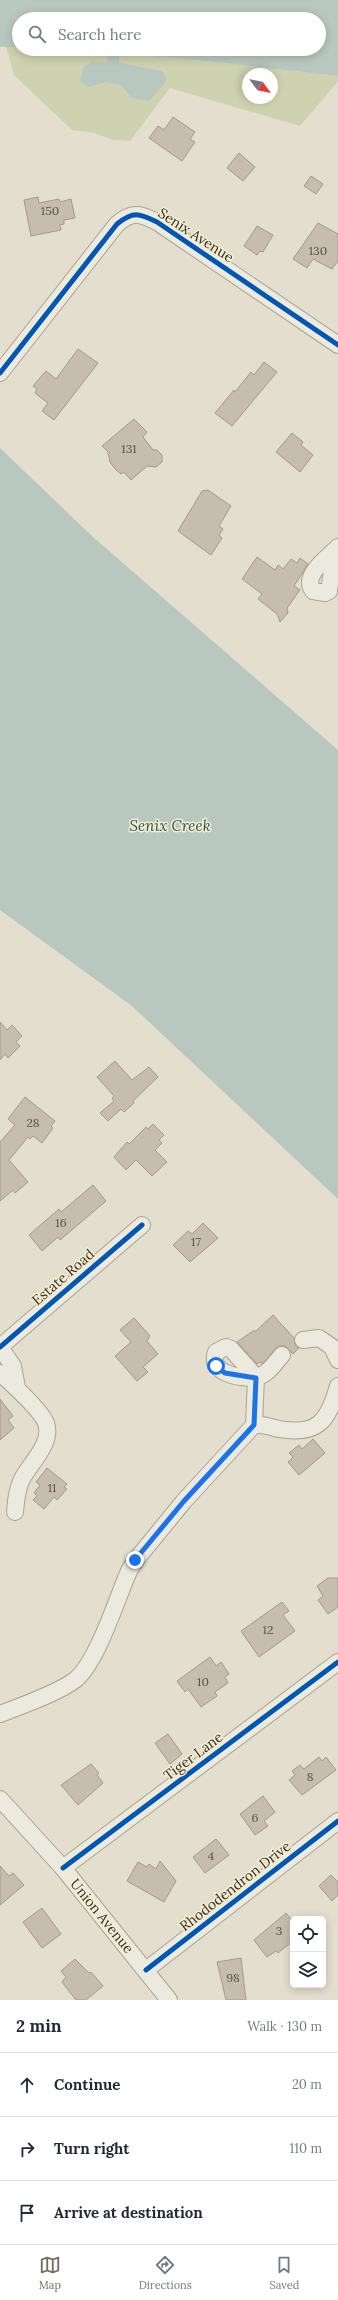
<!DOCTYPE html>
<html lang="en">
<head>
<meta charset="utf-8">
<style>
	:root { --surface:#fff; --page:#f2f2f3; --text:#1f2937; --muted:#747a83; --line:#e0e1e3; --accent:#736a5c }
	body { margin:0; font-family:Lora,serif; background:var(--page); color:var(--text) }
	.controls { position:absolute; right:12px; bottom:12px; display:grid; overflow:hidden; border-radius:6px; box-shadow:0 2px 10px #0003 }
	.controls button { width:36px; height:36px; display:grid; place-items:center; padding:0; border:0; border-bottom:1px solid var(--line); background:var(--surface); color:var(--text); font:20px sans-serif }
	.compass { position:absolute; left:242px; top:68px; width:36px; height:36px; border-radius:50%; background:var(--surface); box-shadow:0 2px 10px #0003; rotate:122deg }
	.stop { position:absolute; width:12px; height:12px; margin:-9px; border:3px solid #1a73e8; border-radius:50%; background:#fff }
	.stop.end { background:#1a73e8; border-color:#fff; box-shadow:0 1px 4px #0008 }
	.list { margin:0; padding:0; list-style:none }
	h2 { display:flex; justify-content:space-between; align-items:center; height:52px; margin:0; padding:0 16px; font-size:17px }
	h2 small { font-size:13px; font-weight:400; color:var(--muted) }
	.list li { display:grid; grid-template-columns:26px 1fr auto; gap:12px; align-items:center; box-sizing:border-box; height:64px; padding:0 16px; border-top:1px solid var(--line) }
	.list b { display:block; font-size:15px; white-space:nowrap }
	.list em { font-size:13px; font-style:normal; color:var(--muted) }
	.icon { flex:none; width:22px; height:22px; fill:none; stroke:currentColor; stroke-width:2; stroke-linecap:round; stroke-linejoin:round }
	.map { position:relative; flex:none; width:338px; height:2000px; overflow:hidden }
	.search { position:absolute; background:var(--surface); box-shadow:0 2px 10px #0003; left:12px; right:12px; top:12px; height:44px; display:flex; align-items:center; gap:10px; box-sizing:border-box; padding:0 14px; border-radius:22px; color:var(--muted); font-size:15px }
	.sheet { height:244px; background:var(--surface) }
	nav { display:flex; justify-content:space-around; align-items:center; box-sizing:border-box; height:56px; border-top:1px solid var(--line); background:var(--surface); font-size:11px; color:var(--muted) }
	nav a { display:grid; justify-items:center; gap:2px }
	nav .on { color:var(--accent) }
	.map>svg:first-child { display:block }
	.green { fill:#cfd2b0; fill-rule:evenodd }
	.water { fill:#b8c8c0 }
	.building { fill:#c6bdae; stroke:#a39a8c }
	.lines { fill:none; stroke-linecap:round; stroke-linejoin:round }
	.minor-casing { stroke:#a8a396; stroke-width:18 }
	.minor { stroke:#ece9de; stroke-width:16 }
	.cycleway-casing { stroke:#f4eed3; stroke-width:8 }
	.cycleway { stroke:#0057b8; stroke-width:5 }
	.route { stroke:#1a73e8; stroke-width:5 }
	.labels { text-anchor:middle; stroke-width:3; stroke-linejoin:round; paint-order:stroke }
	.number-label { font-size:12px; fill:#5a5043 }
	.street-label { font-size:14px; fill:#362c1f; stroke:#f4eed3 }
	.water-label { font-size:15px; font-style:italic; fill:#2f5355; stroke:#f4eed3 }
</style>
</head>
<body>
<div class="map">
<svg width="338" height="2000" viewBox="0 0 338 2000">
	<rect width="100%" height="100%" fill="#e3decd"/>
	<path class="green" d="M6,46L187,59L338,76V81L300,126L170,88L130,141L114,140L94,133L72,130L14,75ZM248,74H272V98H248Z"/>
	<g class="water">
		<path d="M0,0H338V76L187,59L119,54V63L162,71L167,80L149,101L132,98L121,85L106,82L88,87L80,81L83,68L93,61L106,63L108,53L43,49H319V19H19V47H0Z"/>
		<path d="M0,448L93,537L338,750V1199L132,1006L0,910Z"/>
	</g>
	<g class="building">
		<path d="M173,117L195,132L190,139L195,142L182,161L149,138L158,126L164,130Z"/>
		<path d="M239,153L255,167L243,181L227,168Z"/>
		<path d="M311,176L323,184L316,194L304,186Z"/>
		<path d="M38,197L39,203L59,199L60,202L71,199L75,218L64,220V224L60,225L61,230L31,236L24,200Z"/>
		<path d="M318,223L338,234V261L332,269L313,259L307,268L293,259Z"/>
		<path d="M257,226L273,235L263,252L260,251L257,255L244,246Z"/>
		<path d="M78,349L98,363L54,420L42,411L48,403L35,393L37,389L33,386L46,371L56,379Z"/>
		<path d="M264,362L277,372L232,426L215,413L234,390L235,392L251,372L254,375Z"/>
		<path d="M134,419L147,432L143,437L153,450H157L162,455V462L156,467L147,466L131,480L124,472L121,474L116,470L110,462L108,452L102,446Z"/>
		<path d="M292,433L303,442L301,445L313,455L300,472L276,452Z"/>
		<path d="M208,490L231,506L219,526L223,529L219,535L222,538L211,555L178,531L202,491Z"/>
		<path d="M257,557L275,570L278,565L283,569L291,559L297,563L300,558L308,564L294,586L300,590L287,608L288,613L280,622L277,614L258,599L262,594L242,579Z"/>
		<path d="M0,1022L7,1030L12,1025L22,1036L16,1042L20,1046L8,1058L5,1054L0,1060Z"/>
		<path d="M115,1061L132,1080L149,1067L158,1077L133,1101L134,1103L124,1112L121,1109L108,1121L100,1113L114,1101L112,1098L114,1096L97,1077Z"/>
		<path d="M25,1097L55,1121L51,1126L53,1128L42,1143L33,1136L30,1139L28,1137L9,1160L28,1182L15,1193L13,1190L0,1201V1142L15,1125L8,1119Z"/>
		<path d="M153,1124L164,1135L159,1140L162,1143L155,1150L167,1162L152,1176L136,1160L126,1170L114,1157L127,1142L129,1144L146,1127L148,1129Z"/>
		<path d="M93,1185L106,1201L60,1240L58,1237L42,1251L29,1235L59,1209L61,1212Z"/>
		<path d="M203,1223L218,1238L190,1262L173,1245L188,1231L192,1234Z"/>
		<path d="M273,1315L294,1338L295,1345L299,1348L293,1354L285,1346H278L262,1364L260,1362L257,1364L237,1342L253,1331H256Z"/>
		<path d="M134,1318L150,1336L147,1341L158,1354L143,1367L148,1372L137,1381L115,1356L131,1342L120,1330Z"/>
		<path d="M0,1399L13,1416L8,1420L14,1428L0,1440Z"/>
		<path d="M313,1439L325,1453L299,1475L288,1462L293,1457L289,1453L299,1445L302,1449Z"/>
		<path d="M47,1468L67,1484L64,1487L67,1489L57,1500L54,1497L44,1509L33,1500L37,1496L34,1493L40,1485L36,1482Z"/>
		<path d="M328,1578H338V1607L328,1614L318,1600L323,1596L317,1586Z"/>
		<path d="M282,1602L289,1611L283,1615L295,1631L259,1657L241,1631Z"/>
		<path d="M210,1657L216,1666L221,1662L229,1674L225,1677L228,1683L215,1692L217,1696L201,1707L188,1689L185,1692L177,1681Z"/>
		<path d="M168,1734L182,1754L170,1764L155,1743Z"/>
		<path d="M319,1757L322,1761L326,1757L336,1770L302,1795L289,1780L295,1775L292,1771L300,1765L304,1769Z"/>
		<path d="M91,1764L99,1773L97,1775L103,1783L78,1805L61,1785Z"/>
		<path d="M263,1796L275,1812L264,1821L268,1826L255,1835L240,1814Z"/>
		<path d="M216,1839L229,1855L205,1873L193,1857Z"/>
		<path d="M160,1861L176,1881L164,1902L127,1881L138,1862L147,1867L149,1864L156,1869Z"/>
		<path d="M0,1866L9,1876L13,1873L24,1885L0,1905Z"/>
		<path d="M331,1875L338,1882V1895L332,1901L319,1886Z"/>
		<path d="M42,1908L61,1934L42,1948L23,1922Z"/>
		<path d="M286,1913L293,1922V1941L278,1953L276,1951L267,1957L254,1940Z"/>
		<path d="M241,1958L246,2000H226L217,1962Z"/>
		<path d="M75,1959L89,1973L91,1972L103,1986L86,2000H76L62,1982L66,1977L61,1971Z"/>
	</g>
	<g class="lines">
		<g class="minor-casing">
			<g id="minor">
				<path d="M0,373L117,224C133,211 139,213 157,222L338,345"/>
				<path d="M338,547C328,557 301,576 313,591L325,593L329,591L333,564L338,552"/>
				<path d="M303,1340L319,1338L332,1347L338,1360"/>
				<path d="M0,1347L142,1225"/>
				<path d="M0,1347L13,1366L17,1388"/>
				<path d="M0,1373C11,1383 41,1410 46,1423C53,1443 31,1462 22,1479C17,1489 16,1500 15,1512"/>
				<path d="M254,1425L256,1377L231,1349L226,1347L216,1352C208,1374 241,1379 256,1377C267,1376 275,1363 282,1355"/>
				<path d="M0,1714C21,1706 58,1693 75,1680C97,1663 117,1598 129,1571L135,1561L184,1501L254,1425C262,1424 271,1427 279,1429C318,1436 328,1421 338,1386"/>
				<path d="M0,1799L63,1868L169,2000"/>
				<path d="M63,1868L338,1662"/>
				<path d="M146,1970L338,1821"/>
			</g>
		</g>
		<use href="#minor" class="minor"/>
		<g class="cycleway-casing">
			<g id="cycleway">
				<path d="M0,373L117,224C133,211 139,213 157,222L338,345"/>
				<path d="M0,1347L142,1225"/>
				<path d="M63,1868L338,1662"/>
				<path d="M146,1970L338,1821"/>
			</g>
		</g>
		<use href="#cycleway" class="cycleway"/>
	</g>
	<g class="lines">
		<path class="route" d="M135,1560L184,1501L254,1425L256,1378L225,1373L216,1366"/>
	</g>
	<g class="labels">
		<g class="number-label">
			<text x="50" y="215">150</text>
			<text x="318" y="255">130</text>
			<text x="129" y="453">131</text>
			<text x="33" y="1127">28</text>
			<text x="61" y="1227">16</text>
			<text x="196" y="1246">17</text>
			<text x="52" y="1492">11</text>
			<text x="268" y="1634">12</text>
			<text x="203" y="1686">10</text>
			<text x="310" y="1781">8</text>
			<text x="255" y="1822">6</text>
			<text x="211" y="1860">4</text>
			<text x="279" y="1935">3</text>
			<text x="233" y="1982">98</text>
		</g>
		<g class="street-label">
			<text transform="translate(196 235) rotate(33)" y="5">Senix Avenue</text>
			<text transform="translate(63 1277) rotate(-41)" y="5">Estate Road</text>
			<text transform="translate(193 1756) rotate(-37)" y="5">Tiger Lane</text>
			<text transform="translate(235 1886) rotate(-38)" y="5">Rhododendron Drive</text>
			<text transform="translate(102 1916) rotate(51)" y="5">Union Avenue</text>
		</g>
		<g class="water-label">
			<text x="170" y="831">Senix Creek</text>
		</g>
	</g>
</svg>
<div class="controls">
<button><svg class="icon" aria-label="locate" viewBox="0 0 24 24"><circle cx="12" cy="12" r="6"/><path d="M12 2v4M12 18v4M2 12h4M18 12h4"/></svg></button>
<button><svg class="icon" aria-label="layers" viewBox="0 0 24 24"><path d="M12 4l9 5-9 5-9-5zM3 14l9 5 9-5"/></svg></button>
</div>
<svg class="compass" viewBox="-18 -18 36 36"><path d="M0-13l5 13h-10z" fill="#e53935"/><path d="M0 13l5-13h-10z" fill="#747a83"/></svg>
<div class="stop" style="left:216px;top:1366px"></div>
<div class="stop end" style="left:135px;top:1560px"></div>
<div class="search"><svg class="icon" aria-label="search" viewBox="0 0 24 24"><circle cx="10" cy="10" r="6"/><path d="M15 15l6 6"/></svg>Search here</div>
</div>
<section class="sheet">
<h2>2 min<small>Walk · 130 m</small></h2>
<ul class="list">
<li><svg class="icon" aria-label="ahead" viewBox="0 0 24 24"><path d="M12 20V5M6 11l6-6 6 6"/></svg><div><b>Continue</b></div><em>20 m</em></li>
<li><svg class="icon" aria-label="right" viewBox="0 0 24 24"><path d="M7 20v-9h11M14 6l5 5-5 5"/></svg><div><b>Turn right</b></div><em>110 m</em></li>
<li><svg class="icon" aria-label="arrive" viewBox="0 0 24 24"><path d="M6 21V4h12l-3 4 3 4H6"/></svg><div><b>Arrive at destination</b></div></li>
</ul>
</section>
<nav>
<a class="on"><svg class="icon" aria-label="map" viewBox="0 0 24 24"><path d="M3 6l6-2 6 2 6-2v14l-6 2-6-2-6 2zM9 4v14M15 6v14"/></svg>Map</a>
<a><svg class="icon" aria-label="directions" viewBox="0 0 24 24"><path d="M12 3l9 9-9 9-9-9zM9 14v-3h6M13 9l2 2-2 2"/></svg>Directions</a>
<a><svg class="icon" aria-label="saved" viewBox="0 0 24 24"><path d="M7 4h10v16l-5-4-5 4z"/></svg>Saved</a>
</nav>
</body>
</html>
